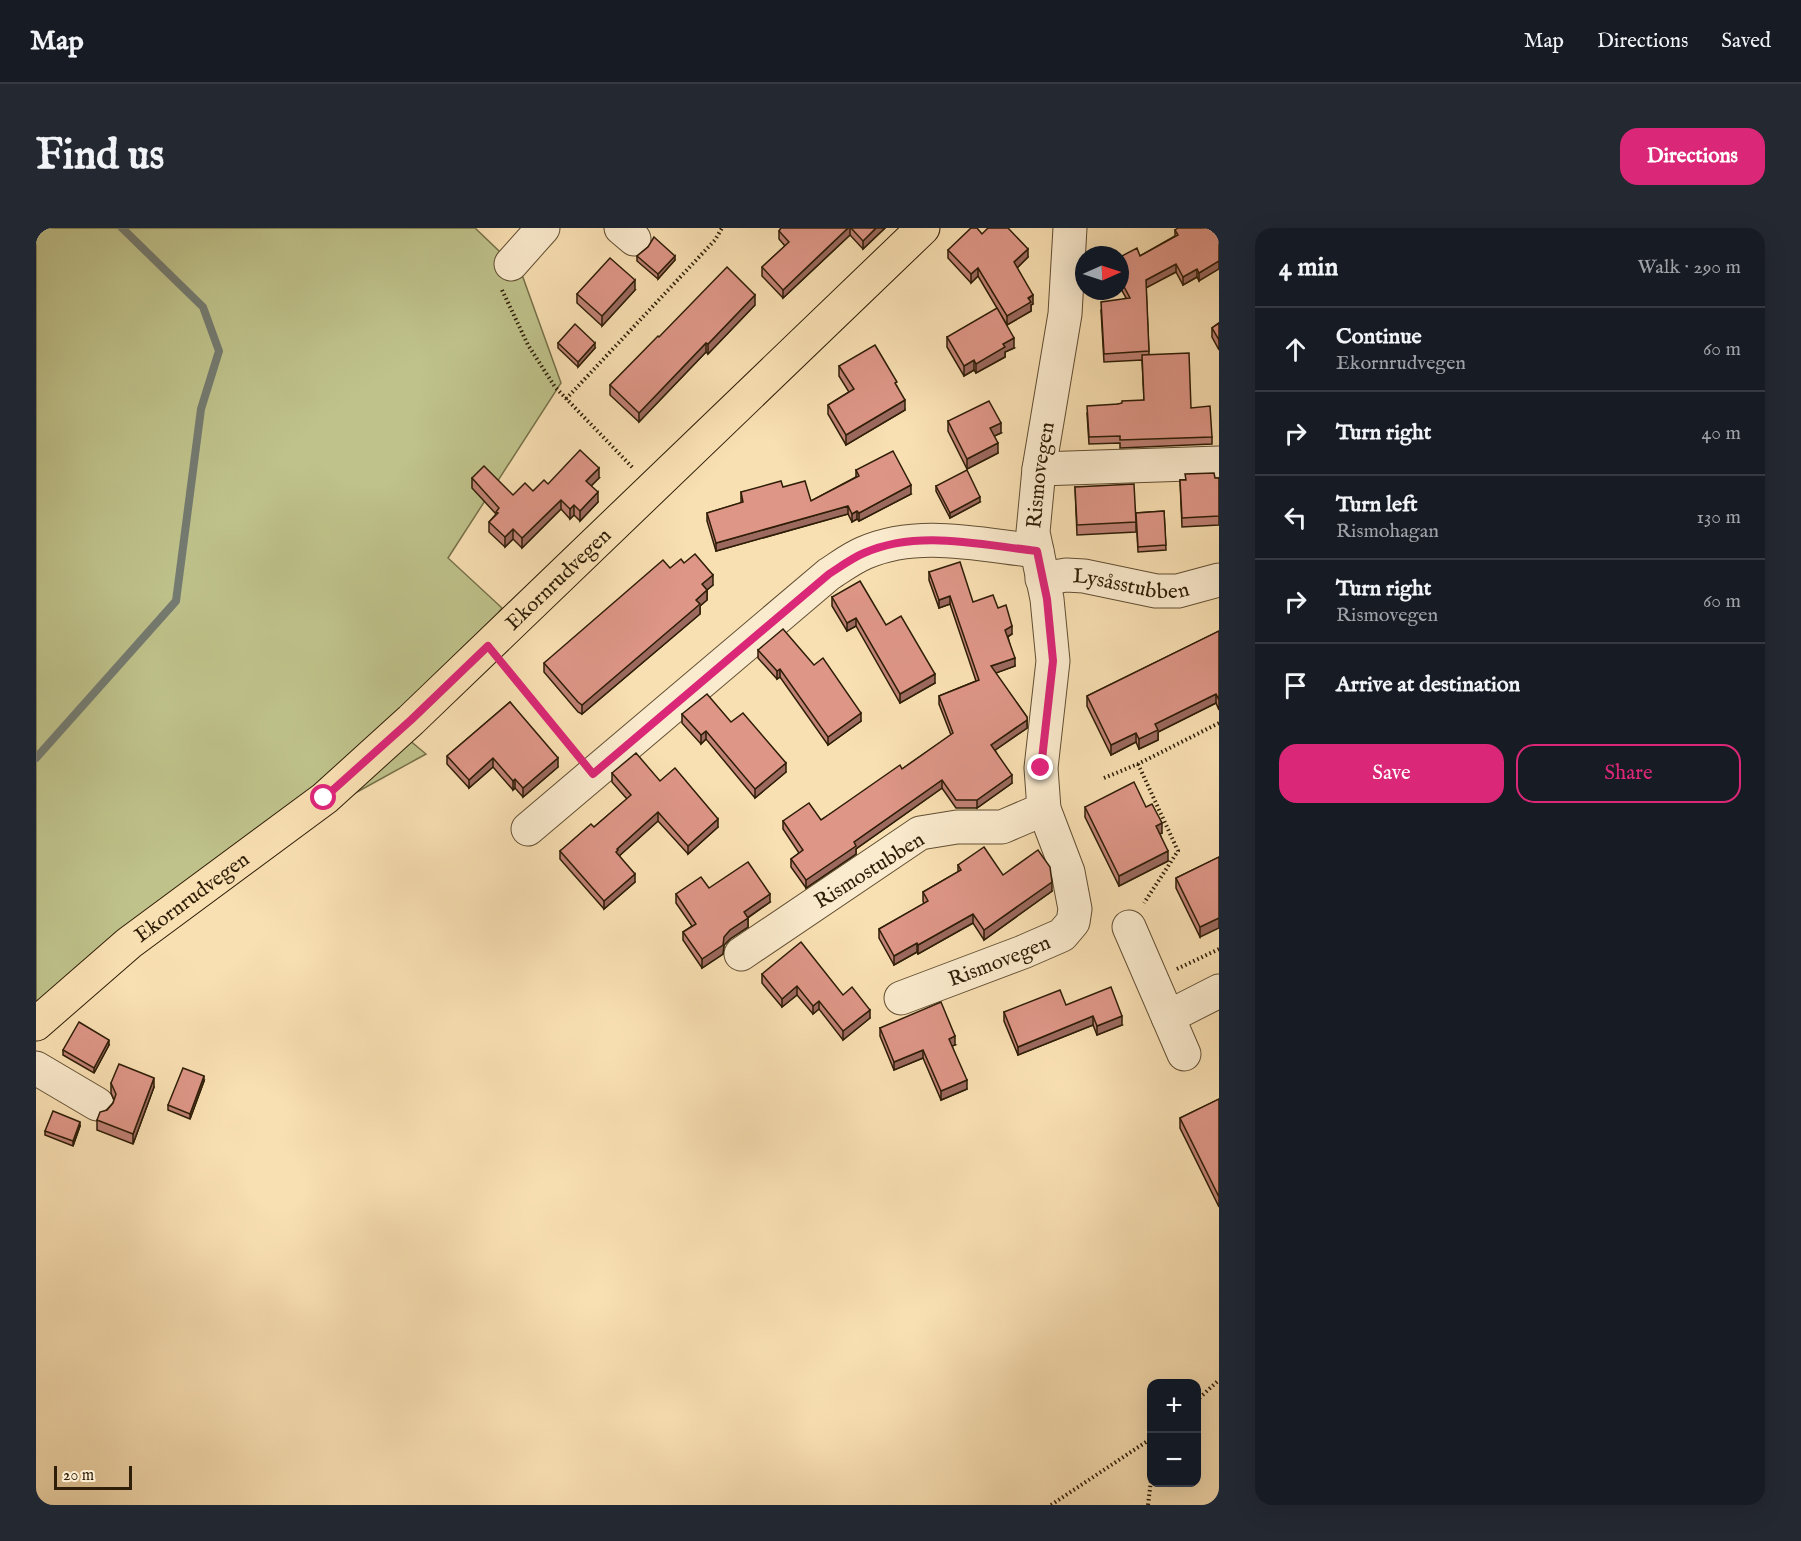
<!DOCTYPE html>
<html lang="en">
<head>
<meta charset="utf-8">
<style>
	:root { --surface:#171b24; --page:#242831; --text:#f1f3f6; --muted:#9ea1a6; --line:#363941; --accent:#db2777 }
	body { margin:0; font-family:"IM FELL English",serif; background:var(--page); color:var(--text) }
	.controls { position:absolute; right:18px; bottom:18px; display:grid; overflow:hidden; border-radius:12px; box-shadow:0 6px 24px #0002 }
	.controls button { width:54px; height:54px; display:grid; place-items:center; padding:0; border:0; border-bottom:2px solid var(--line); background:var(--surface); color:var(--text); font:30px sans-serif }
	.compass { position:absolute; left:1039px; top:18px; width:54px; height:54px; border-radius:50%; background:var(--surface); box-shadow:0 6px 24px #0002; rotate:87deg }
	.scale { position:absolute; left:18px; bottom:15px; width:78px; box-sizing:border-box; padding-left:6px; border:3px solid #2e1d07; border-top:0; font-size:16px; line-height:21px; white-space:nowrap; color:#2e1d07; -webkit-text-stroke:4px #fbebce; paint-order:stroke }
	.stop { position:absolute; width:18px; height:18px; margin:-14px; border:4px solid #db2777; border-radius:50%; background:#fff }
	.stop.end { background:#db2777; border-color:#fff; box-shadow:0 2px 6px #0008 }
	.list { margin:0; padding:0; list-style:none }
	h2 { display:flex; justify-content:space-between; align-items:center; height:78px; margin:0; padding:0 24px; font-size:26px }
	h2 small { font-size:20px; font-weight:400; color:var(--muted) }
	.list li { display:grid; grid-template-columns:39px 1fr auto; gap:18px; align-items:center; box-sizing:border-box; height:84px; padding:0 24px; border-top:2px solid var(--line) }
	.list b { display:block; font-size:22px; white-space:nowrap }
	.list p { margin:0; font-size:20px; white-space:nowrap; color:var(--muted) }
	.list em { font-size:20px; font-style:normal; color:var(--muted) }
	.actions { display:flex; gap:12px; padding:18px 24px }
	.actions a { flex:1; padding:14px 0; border:2px solid var(--accent); border-radius:18px; text-align:center; font-size:21px; color:var(--accent) }
	.actions .main { background:var(--accent); color:#fff }
	.icon { flex:none; width:33px; height:33px; fill:none; stroke:currentColor; stroke-width:2; stroke-linecap:round; stroke-linejoin:round }
	.map { position:relative; flex:none; width:1183px; height:1277px; overflow:hidden; border-radius:18px }
	header { display:flex; align-items:center; gap:36px; box-sizing:border-box; height:84px; padding:0 30px; background:var(--surface); border-bottom:2px solid var(--line) }
	header strong { font-size:28px }
	nav { display:flex; gap:33px; margin-inline-start:auto; font-size:21px }
	.intro { display:flex; align-items:center; justify-content:space-between; box-sizing:border-box; height:144px; padding:0 36px }
	h1 { margin:0; font-size:42px }
	.button { padding:15px 27px; border-radius:18px; background:var(--accent); color:#fff; font-size:21px; font-weight:700 }
	main { display:flex; gap:36px; padding:0 36px }
	aside { flex:1; background:var(--surface); border-radius:18px; box-shadow:0 6px 24px #0002 }
	.map>svg:first-child { display:block }
	.green { fill:#bfc28b; stroke:#767049; stroke-width:1.5 }
	.lines { fill:none; stroke-linecap:round; stroke-linejoin:round }
	.stream { stroke:#747b71; stroke-width:8 }
	.minor-casing { stroke:#614e32; stroke-width:35 }
	.major-casing { stroke:#2e1d07; stroke-width:35 }
	.path { stroke:#2e1d07; stroke-width:4; stroke-dasharray:1.5 3; stroke-linecap:butt }
	.minor { stroke:#fbebce; stroke-width:33 }
	.major { stroke:#f9e0b3; stroke-width:33 }
	.wall { fill:#bf8174; stroke:#2e1d07; stroke-width:1.5 }
	.shaded-wall { fill:#9b695e; stroke:#2e1d07; stroke-width:1.5 }
	.building { fill:#de9687; stroke:#2e1d07; stroke-width:1.5 }
	.route { stroke:#db2777; stroke-width:8 }
	.labels { text-anchor:middle; stroke-width:5; stroke-linejoin:round; paint-order:stroke }
	.street-label { font-size:21px; fill:#2e1d07; stroke:#fbebce }
</style>
</head>
<body>
<header>
<strong>Map</strong>
<nav><a>Map</a><a>Directions</a><a>Saved</a></nav>
</header>
<div class="intro"><h1>Find us</h1><a class="button">Directions</a></div>
<main>
<div class="map">
<svg width="1183" height="1277" viewBox="0 0 1183 1277">
	<rect width="100%" height="100%" fill="#f9e0b3"/>
	<filter id="stains"><feTurbulence type="fractalNoise" baseFrequency=".00333" numOctaves="4"/><feColorMatrix values="0 0 0 0 .2 0 0 0 0 .09 0 0 0 0 .02 0 0 0 .5 -.17"/></filter>
	<radialGradient id="worn" r=".72"><stop offset=".6" stop-color="#630" stop-opacity="0"/><stop offset="1" stop-color="#630" stop-opacity=".3"/></radialGradient>
	<path class="green" d="M0,0H439L485,44L525,155L412,330L466,380L372,511L390,526L312,569L185,653L0,808Z"/>
	<g class="lines">
		<path class="stream" d="M0,530L140,373L165,181L183,123L167,79L86,0"/>
		<g class="minor-casing">
			<g id="minor">
				<path d="M585,0L598,11"/>
				<path d="M475,36L507,0"/>
				<path d="M1003,241L1183,235"/>
				<path id="s1" d="M1006,351L1030,347L1048,348L1120,363H1142L1183,352"/>
				<path d="M492,601L793,346C804,339 816,330 828,325C882,301 945,317 1001,323"/>
				<path d="M1093,699L1148,826"/>
				<path d="M705,726L884,605L921,599H966L1008,581"/>
				<path id="s2" d="M865,770L987,724L1026,707L1037,694L1039,681L1032,644L1008,581L1005,540L1017,433L1011,371L997,304L1003,241L1029,86L1034,0"/>
				<path d="M1132,789L1183,763"/>
				<path d="M0,840L61,876"/>
			</g>
		</g>
		<g class="major-casing">
			<g id="major">
				<path id="s3" d="M0,796L93,715L289,570L375,492L887,0"/>
			</g>
		</g>
		<g class="path">
			<path d="M466,62L492,117L519,159L597,240"/>
			<path d="M530,171L679,12L686,0"/>
			<path d="M469,439L539,524"/>
			<path d="M1102,536L1142,623L1108,675"/>
			<path d="M1068,550L1102,536L1183,495"/>
			<path d="M1141,741L1183,721"/>
			<path d="M1160,1173L1183,1152"/>
			<path d="M1015,1277L1116,1210"/>
			<path d="M1112,1277L1116,1244"/>
		</g>
		<use href="#minor" class="minor"/>
		<use href="#major" class="major"/>
	</g>
	<g class="wall">
		<path d="M745,0H849L827,21L814,7L747,70L726,48V39L749,18L743,11V3Z"/>
		<path d="M1178,0L1163,53L1161,49L1147,57L1140,44L1110,59L1113,126L1155,180L1176,209V216L1084,220V215L1053,216L1051,185L1082,176L1108,172L1106,132L1068,134L1065,82L1090,70L1084,59V29L1104,28L1139,8V2Z"/>
		<path d="M946,6L992,29L981,40L997,76L995,77V83L971,97L942,48L935,55L912,30V22Z"/>
		<path d="M612,19L639,32L622,51L601,33V28Z"/>
		<path d="M599,62L566,98L541,75V66Z"/>
		<path d="M719,77L672,126L670,124L603,194L574,167V157L623,109Z"/>
		<path d="M1183,95V122L1176,109V100Z"/>
		<path d="M911,109L978,120L969,124V129L940,145L938,142L928,148L911,119Z"/>
		<path d="M522,115L559,120L542,139L522,120Z"/>
		<path d="M803,138L861,158L869,182L810,217L792,186V177L813,164L803,148Z"/>
		<path d="M912,193L965,205L958,208L962,225L931,241L912,203Z"/>
		<path d="M820,242L875,266L823,293L821,291L816,294L812,286L680,323L671,293V285L705,275V264L747,259L775,273L820,249Z"/>
		<path d="M436,250L477,267L497,263L512,256L563,250L555,258L562,274L544,293L538,287L534,291L525,281L486,320L477,311L469,319L453,304V294L460,286L436,260Z"/>
		<path d="M1183,250V297L1146,299L1144,252Z"/>
		<path d="M900,258L944,274L914,290L900,263Z"/>
		<path d="M1039,259L1100,294V304L1041,307Z"/>
		<path d="M1128,283L1130,322L1102,324L1100,285Z"/>
		<path d="M648,335L677,357L671,362V372L664,378V386L546,486L542,484L508,444V435L634,340Z"/>
		<path d="M893,344L937,374L962,380L976,406L972,409L979,438L959,445L991,489V500L959,522L976,555L941,580H920L906,560L820,621V626L770,660L755,639V631L763,625L747,601V593L785,592L866,541L915,507L903,476V468L940,453L914,376L903,380L893,352Z"/>
		<path d="M796,369L850,397L899,455L864,475L820,398L811,403L796,378Z"/>
		<path d="M1183,403V482L1180,475L1122,504V512L1103,521L1100,514L1075,527L1051,478V468Z"/>
		<path d="M722,422L825,493L792,517L744,449L741,451L722,430Z"/>
		<path d="M474,474L522,539L487,569L479,560L477,562L457,539L433,560L411,536V528Z"/>
		<path d="M646,486L695,494L750,544L719,570L670,511L665,516L646,495Z"/>
		<path d="M576,545L624,553L682,599L652,626L622,593L583,628L599,654L568,681L524,631V623L558,599L591,571L576,554Z"/>
		<path d="M1049,579H1110L1126,605L1124,606L1132,633L1083,658L1049,589Z"/>
		<path d="M1183,629L1164,709L1140,660V650Z"/>
		<path d="M922,637L967,647L1016,663L948,712L937,695L882,726L881,724L858,737L843,710V701L888,676L887,673V664L922,644Z"/>
		<path d="M673,660L734,674L712,690V699L694,711L688,717L687,726L666,740L647,712V704L656,698L640,675V666Z"/>
		<path d="M726,746L807,767L834,790L807,812L783,781L777,786L761,767L746,779L726,755Z"/>
		<path d="M1030,777L1086,797L1061,807L1057,797L982,827L968,793V784Z"/>
		<path d="M844,800L919,817L916,818L931,861L905,872L887,830L858,842L844,808Z"/>
		<path d="M73,817L58,845L27,827V822Z"/>
		<path d="M168,853L154,891L132,882V877Z"/>
		<path d="M75,855L118,859L97,916L61,902V892L77,875L78,872L75,865Z"/>
		<path d="M1183,871V979L1144,900V890Z"/>
		<path d="M44,898L37,918L9,907V903Z"/>
	</g>
	<g class="shaded-wall">
		<path d="M812,0H814V7L747,70V62Z"/>
		<path d="M840,0H849L827,21V13Z"/>
		<path d="M992,21V29L978,43V34Z"/>
		<path d="M639,28V32L622,51V46Z"/>
		<path d="M1183,33V41L1163,53V45Z"/>
		<path d="M1140,36V44L1110,60V52Z"/>
		<path d="M942,40V48L935,55V46Z"/>
		<path d="M1161,41V49L1147,57V49Z"/>
		<path d="M599,52V62L566,98V88Z"/>
		<path d="M719,67V77L672,126V116Z"/>
		<path d="M997,67V76L995,77V83L971,97V88Z"/>
		<path d="M978,110V120L969,124V129L940,145V136L967,116Z"/>
		<path d="M559,115V120L542,139V134Z"/>
		<path d="M670,115V124L603,194V185Z"/>
		<path d="M938,132V142L928,148V138Z"/>
		<path d="M869,172V182L810,217V207Z"/>
		<path d="M965,195V205L954,210V200Z"/>
		<path d="M962,215V225L931,241V231Z"/>
		<path d="M563,240V250L550,263V253Z"/>
		<path d="M875,257V266L823,293V285Z"/>
		<path d="M562,264V274L544,293V283Z"/>
		<path d="M944,269V274L914,290V285Z"/>
		<path d="M525,272V281L486,320V310Z"/>
		<path d="M538,277V287L534,291V281Z"/>
		<path d="M812,278V286L680,323V315Z"/>
		<path d="M821,283V291L816,294V286Z"/>
		<path d="M477,301V311L469,319V309Z"/>
		<path d="M677,347V357L666,366V356Z"/>
		<path d="M671,362V372L664,378V386L546,486V477Z"/>
		<path d="M914,368V376L903,380V372Z"/>
		<path d="M820,390V398L811,403V395Z"/>
		<path d="M976,398V406L969,410V402Z"/>
		<path d="M979,430V438L955,447V438Z"/>
		<path d="M744,441V449L741,451V443Z"/>
		<path d="M899,446V455L864,475V466Z"/>
		<path d="M1180,466V475L1122,504V512L1103,521V511L1119,496Z"/>
		<path d="M825,485V493L792,517V509Z"/>
		<path d="M991,492V500L955,525V517Z"/>
		<path d="M670,503V511L665,516V507Z"/>
		<path d="M1100,505V514L1075,527V517Z"/>
		<path d="M457,530V539L433,560V552Z"/>
		<path d="M522,530V539L487,569V560Z"/>
		<path d="M750,535V544L719,570V561Z"/>
		<path d="M976,547V555L941,580V572Z"/>
		<path d="M479,551V560L477,562V553Z"/>
		<path d="M906,552V560L820,621V626L770,660V652L818,614Z"/>
		<path d="M622,584V593L582,629L580,624L581,621Z"/>
		<path d="M682,591V599L652,626V618Z"/>
		<path d="M1126,595V605L1120,608V598Z"/>
		<path d="M1132,623V633L1083,658V648Z"/>
		<path d="M599,646V654L568,681V673Z"/>
		<path d="M1016,654V663L948,712V702Z"/>
		<path d="M734,666V674L708,692V684Z"/>
		<path d="M937,686V695L882,726V717Z"/>
		<path d="M712,690V699L694,711L688,717L687,726L666,740V731L694,702Z"/>
		<path d="M1183,690V700L1164,709V699Z"/>
		<path d="M881,715V724L858,737V728Z"/>
		<path d="M761,758V767L746,779V771Z"/>
		<path d="M783,773V781L777,786V778Z"/>
		<path d="M834,782V790L807,812V803Z"/>
		<path d="M1057,788V797L982,827V819Z"/>
		<path d="M1086,788V797L1061,807V798Z"/>
		<path d="M919,808V817L913,819V811Z"/>
		<path d="M73,812V817L58,845V840Z"/>
		<path d="M887,822V830L858,842V834Z"/>
		<path d="M168,848V853L154,891V886Z"/>
		<path d="M118,850V859L97,916V906Z"/>
		<path d="M931,852V861L905,872V863Z"/>
		<path d="M44,894V898L37,918V913Z"/>
	</g>
	<g class="building">
		<path d="M745,0H812L747,62L726,39L753,14L743,3Z"/>
		<path d="M815,0H840L827,13Z"/>
		<path d="M935,0H941L946,6L952,0H972L992,21L978,34L997,67L992,70L995,74L971,88L942,40L935,46L912,22Z"/>
		<path d="M1142,0H1178L1183,8V33L1163,45L1161,41L1147,49L1140,36L1110,52L1113,123L1068,126L1065,74L1094,70L1084,51V29L1101,20L1104,28L1142,7L1139,2Z"/>
		<path d="M618,9L639,28L622,46L601,28L612,19Z"/>
		<path d="M574,30L599,52L566,88L541,66Z"/>
		<path d="M691,39L719,67L672,116L670,115L603,185L574,157L622,108L623,109Z"/>
		<path d="M961,80L978,110L967,116L969,119L940,136L938,132L928,138L911,109Z"/>
		<path d="M1183,95V112L1176,100Z"/>
		<path d="M539,96L559,115L542,134L522,115Z"/>
		<path d="M839,117L861,154L859,155L869,172L810,207L792,177L818,161L803,138Z"/>
		<path d="M1153,125L1155,180L1174,178L1176,209L1084,212V208L1053,209L1051,178L1082,176L1086,175V173L1108,172L1106,127Z"/>
		<path d="M953,173L965,195L954,200L962,215L931,231L912,193Z"/>
		<path d="M544,222L563,240L550,253L562,264L544,283L538,277L534,281L525,272L486,310L477,301L469,309L453,294L462,285L460,284L463,280L436,250L448,238L477,267L489,255L497,263L508,252L512,256Z"/>
		<path d="M857,223L875,257L823,285L821,283L816,286L812,278L680,315L671,285L707,274L705,264L745,253L747,259L769,253L775,273L823,248L820,242Z"/>
		<path d="M931,242L944,269L914,285L900,258Z"/>
		<path d="M1178,245L1179,250H1183V288L1146,290L1144,252H1150L1149,246Z"/>
		<path d="M1098,256L1100,294L1041,297L1039,259Z"/>
		<path d="M1128,283L1130,317L1102,319L1100,285Z"/>
		<path d="M659,326L677,347L666,356L671,362L660,372L664,376L546,477L542,474L508,435L627,332L634,340L645,331L648,335Z"/>
		<path d="M924,334L937,374L957,367L962,380L970,377L976,398L969,402L979,430L955,438L991,489V492L955,517L976,547L941,572H920L906,552L818,614L820,618L770,652L755,631L767,622L747,593L773,575L785,592L864,537L866,541L917,505L903,468L943,452L914,368L903,372L893,344Z"/>
		<path d="M824,353L850,397L865,388L899,446L864,466L820,390L811,395L796,369Z"/>
		<path d="M747,401L778,437L787,430L825,485L792,509L744,441L741,443L722,422Z"/>
		<path d="M1183,403V472L1180,466L1119,496L1122,502L1103,511L1100,505L1075,517L1051,468Z"/>
		<path d="M671,466L695,494L707,485L750,535L719,561L670,503L665,507L646,486Z"/>
		<path d="M474,474L522,530L487,560L479,551L477,553L457,530L433,552L411,528Z"/>
		<path d="M600,525L624,553L639,540L682,591L652,618L622,584L581,621L582,622L580,624L599,646L568,673L524,623L555,596L558,599L595,567L576,545Z"/>
		<path d="M1098,554L1110,579L1116,576L1126,595L1120,598L1132,623L1083,648L1049,579Z"/>
		<path d="M948,619L967,647L1002,622L1014,639L1016,654L948,702L937,686L882,717L881,715L858,728L843,701L892,673L887,664L925,642L922,637Z"/>
		<path d="M1183,629V690L1164,699L1140,650Z"/>
		<path d="M712,634L734,666L708,684L712,690L694,702L688,709L687,717L666,731L647,704L660,696L640,666L665,649L673,660Z"/>
		<path d="M765,714L807,767L816,759L834,782L807,803L783,773L777,778L761,758L746,771L726,746Z"/>
		<path d="M1075,759L1086,788L1061,798L1057,788L982,819L968,784L1024,762L1030,777Z"/>
		<path d="M905,774L919,808L913,811L931,852L905,863L887,822L858,834L844,800Z"/>
		<path d="M43,794L73,812L58,840L27,822Z"/>
		<path d="M83,836L118,850L97,906L61,892L64,884L71,882L77,875L80,866L75,855Z"/>
		<path d="M147,840L168,848L154,886L132,877Z"/>
		<path d="M1183,871V969L1144,890Z"/>
		<path d="M17,883L44,894L37,913L9,903Z"/>
	</g>
	<g class="lines">
		<path class="route" d="M288,570L375,492L452,418L557,546L793,346C804,339 816,330 828,325C882,301 945,317 1001,323L1011,371L1017,433L1005,540"/>
	</g>
	<g class="labels">
		<g class="street-label">
			<text dy="7" stroke="none"><textPath href="#s2" startOffset="645">Rismovegen</textPath></text>
			<text dy="7" stroke="none"><textPath href="#s3" startOffset="687">Ekornrudvegen</textPath></text>
			<text dy="7" stroke="none"><textPath href="#s1" startOffset="90">Lysåsstubben</textPath></text>
			<text transform="translate(833 642) rotate(-32)" y="7">Rismostubben</text>
			<text dy="7" stroke="none"><textPath href="#s3" startOffset="201">Ekornrudvegen</textPath></text>
			<text dy="7" stroke="none"><textPath href="#s2" startOffset="105">Rismovegen</textPath></text>
		</g>
	</g>
	<rect width="100%" height="100%" filter="url(#stains)"/>
	<rect width="100%" height="100%" fill="url(#worn)"/>
</svg>
<div class="controls">
<button>+</button>
<button>−</button>
</div>
<svg class="compass" viewBox="-18 -18 36 36"><path d="M0-13l5 13h-10z" fill="#e53935"/><path d="M0 13l5-13h-10z" fill="#9ea1a6"/></svg>
<div class="scale">20 m</div>
<div class="stop" style="left:288px;top:570px"></div>
<div class="stop end" style="left:1005px;top:540px"></div>
</div>
<aside>
<h2>4 min<small>Walk · 290 m</small></h2>
<ul class="list">
<li><svg class="icon" aria-label="ahead" viewBox="0 0 24 24"><path d="M12 20V5M6 11l6-6 6 6"/></svg><div><b>Continue</b><p>Ekornrudvegen</p></div><em>60 m</em></li>
<li><svg class="icon" aria-label="right" viewBox="0 0 24 24"><path d="M7 20v-9h11M14 6l5 5-5 5"/></svg><div><b>Turn right</b></div><em>40 m</em></li>
<li><svg class="icon" aria-label="left" viewBox="0 0 24 24"><path d="M17 20v-9H6M10 6l-5 5 5 5"/></svg><div><b>Turn left</b><p>Rismohagan</p></div><em>130 m</em></li>
<li><svg class="icon" aria-label="right" viewBox="0 0 24 24"><path d="M7 20v-9h11M14 6l5 5-5 5"/></svg><div><b>Turn right</b><p>Rismovegen</p></div><em>60 m</em></li>
<li><svg class="icon" aria-label="arrive" viewBox="0 0 24 24"><path d="M6 21V4h12l-3 4 3 4H6"/></svg><div><b>Arrive at destination</b></div></li>
</ul>
<div class="actions"><a class="main">Save</a><a>Share</a></div>
</aside>
</main>
</body>
</html>
